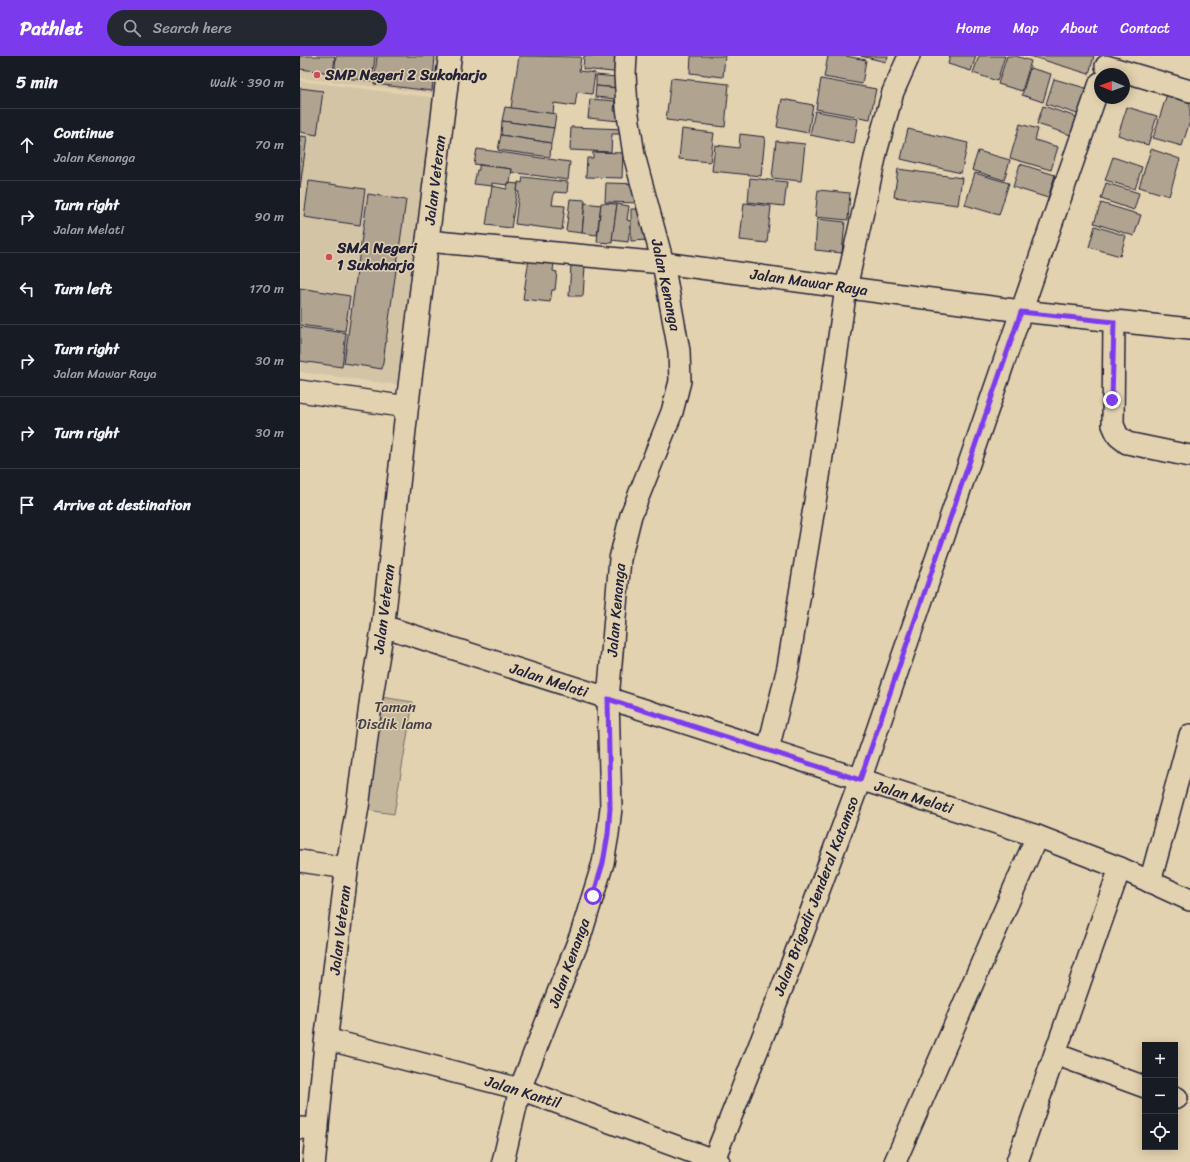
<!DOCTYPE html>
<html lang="en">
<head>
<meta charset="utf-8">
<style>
	:root { --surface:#171b24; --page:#242831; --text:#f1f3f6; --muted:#9ea1a6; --line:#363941; --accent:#7c3aed }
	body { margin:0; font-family:Sriracha,sans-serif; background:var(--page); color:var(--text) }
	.controls { position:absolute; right:12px; bottom:12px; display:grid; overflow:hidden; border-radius:0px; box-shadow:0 2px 10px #0003 }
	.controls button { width:36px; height:36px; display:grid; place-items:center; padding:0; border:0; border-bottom:1px solid var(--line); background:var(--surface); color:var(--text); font:20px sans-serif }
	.compass { position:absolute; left:794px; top:12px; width:36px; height:36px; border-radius:50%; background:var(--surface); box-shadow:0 2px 10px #0003; rotate:271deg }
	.stop { position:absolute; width:12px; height:12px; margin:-9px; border:3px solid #7c3aed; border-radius:50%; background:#fff }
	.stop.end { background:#7c3aed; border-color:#fff; box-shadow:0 1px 4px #0008 }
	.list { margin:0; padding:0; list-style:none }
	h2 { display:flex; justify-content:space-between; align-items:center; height:52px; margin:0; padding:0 16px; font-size:17px }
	h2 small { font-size:13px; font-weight:400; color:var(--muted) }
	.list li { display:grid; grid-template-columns:26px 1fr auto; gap:12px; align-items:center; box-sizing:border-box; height:72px; padding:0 16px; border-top:1px solid var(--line) }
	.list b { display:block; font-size:15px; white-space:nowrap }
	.list p { margin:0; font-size:13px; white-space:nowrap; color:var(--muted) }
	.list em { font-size:13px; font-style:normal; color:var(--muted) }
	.icon { flex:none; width:22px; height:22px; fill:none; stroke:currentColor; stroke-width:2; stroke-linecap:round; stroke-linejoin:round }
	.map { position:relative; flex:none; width:890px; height:1106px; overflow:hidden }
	header { display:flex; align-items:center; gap:24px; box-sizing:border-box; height:56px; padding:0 20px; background:var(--accent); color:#fff }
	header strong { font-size:19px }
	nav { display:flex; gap:22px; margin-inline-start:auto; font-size:14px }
	.search { width:280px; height:36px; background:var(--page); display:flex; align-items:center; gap:10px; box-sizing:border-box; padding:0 14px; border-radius:22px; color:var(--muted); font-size:15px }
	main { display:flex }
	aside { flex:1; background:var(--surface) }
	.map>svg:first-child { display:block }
	.built { fill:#d4c4a6; fill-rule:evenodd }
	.green { fill:#c4b69c; stroke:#736c6c }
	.building { fill:#b0a491; stroke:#22223b }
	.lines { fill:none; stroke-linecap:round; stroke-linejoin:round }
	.minor-casing { stroke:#22223b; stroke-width:24 }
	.major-casing { stroke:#22223b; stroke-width:25 }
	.minor { stroke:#e3d2af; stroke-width:21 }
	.major { stroke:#e3d2af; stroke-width:22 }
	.route { stroke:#7c3aed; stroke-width:5 }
	.poi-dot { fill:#d1495b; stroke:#e3d2af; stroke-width:1.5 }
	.labels { text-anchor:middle; stroke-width:3; stroke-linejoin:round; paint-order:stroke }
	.poi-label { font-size:15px; font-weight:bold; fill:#22223b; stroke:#e3d2af; text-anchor:start }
	.street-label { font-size:15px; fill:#22223b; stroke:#e3d2af }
	.park-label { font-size:15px; fill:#42404e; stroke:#e3d2af }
</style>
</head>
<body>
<header>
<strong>Pathlet</strong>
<div class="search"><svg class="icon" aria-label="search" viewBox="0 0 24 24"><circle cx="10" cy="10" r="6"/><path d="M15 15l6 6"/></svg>Search here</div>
<nav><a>Home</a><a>Map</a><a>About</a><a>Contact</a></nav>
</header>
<main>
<aside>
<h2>5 min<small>Walk · 390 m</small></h2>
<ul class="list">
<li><svg class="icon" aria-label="ahead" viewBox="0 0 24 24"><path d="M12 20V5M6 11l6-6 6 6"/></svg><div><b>Continue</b><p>Jalan Kenanga</p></div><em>70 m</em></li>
<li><svg class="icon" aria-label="right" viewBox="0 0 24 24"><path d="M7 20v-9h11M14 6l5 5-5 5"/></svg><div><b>Turn right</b><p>Jalan Melati</p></div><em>90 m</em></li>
<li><svg class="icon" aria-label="left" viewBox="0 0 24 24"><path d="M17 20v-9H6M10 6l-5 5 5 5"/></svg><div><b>Turn left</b></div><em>170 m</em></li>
<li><svg class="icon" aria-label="right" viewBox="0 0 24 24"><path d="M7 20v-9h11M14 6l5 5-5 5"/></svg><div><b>Turn right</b><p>Jalan Mawar Raya</p></div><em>30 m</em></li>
<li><svg class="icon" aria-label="right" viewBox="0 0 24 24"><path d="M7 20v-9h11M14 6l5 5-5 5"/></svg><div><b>Turn right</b></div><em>30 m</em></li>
<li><svg class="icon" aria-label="arrive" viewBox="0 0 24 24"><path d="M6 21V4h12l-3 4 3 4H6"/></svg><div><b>Arrive at destination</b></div></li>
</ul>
</aside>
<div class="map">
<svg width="890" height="1106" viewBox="0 0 890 1106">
	<rect width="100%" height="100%" fill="#e3d2af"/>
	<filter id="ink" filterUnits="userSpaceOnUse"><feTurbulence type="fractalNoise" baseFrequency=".025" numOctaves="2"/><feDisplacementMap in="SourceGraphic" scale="8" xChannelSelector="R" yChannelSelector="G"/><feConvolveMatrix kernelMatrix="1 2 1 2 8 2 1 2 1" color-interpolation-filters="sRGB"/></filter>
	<g filter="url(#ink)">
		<g class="built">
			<path d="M35,0L34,21L72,25L75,0H77L74,28L131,35L135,0H142L138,38L0,22V13L33,17Z"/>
			<path d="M0,25L138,42L99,329L0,316V305L42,311L46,277L0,271V269L45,275L50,240L0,232V132L7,82L0,80V76L17,79L0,32ZM9,125L65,133L60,169L4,161ZM68,138L106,144L82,313L44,307Z"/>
		</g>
		<path class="green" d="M81,641L113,646L94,758L67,754Z"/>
		<g class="building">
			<path d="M0,0H35L33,17L0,13Z"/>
			<path d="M36,0H75L72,25L34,21Z"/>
			<path d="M77,0H135L132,35L74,28Z"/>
			<path d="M219,0L281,1L279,15L295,17L292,38L277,36L275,50L254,47L253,58L211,52Z"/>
			<path d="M284,0H325L323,17L283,13Z"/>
			<path d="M391,0H425L423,21L390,17Z"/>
			<path d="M528,0H546L566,4L562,28L524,21Z"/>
			<path d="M561,0H588L586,6Z"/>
			<path d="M650,0H676L671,15L648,8Z"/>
			<path d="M679,0H705L697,25L673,17Z"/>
			<path d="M707,0H716L731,5L722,35L698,28Z"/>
			<path d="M730,0H794L789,18Z"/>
			<path d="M730,12L751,18L743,46L722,39Z"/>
			<path d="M296,19L316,21L321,32L296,30Z"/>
			<path d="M371,22L429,28L425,71L366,64Z"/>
			<path d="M521,23L576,33L570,63L516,53Z"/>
			<path d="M754,23L789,33L781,59L746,48Z"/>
			<path d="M296,30L317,32L316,43L295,41Z"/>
			<path d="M0,32L23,35L17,79L0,76Z"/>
			<path d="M867,38L890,45V65L882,90L853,82Z"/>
			<path d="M290,43L315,45L314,55L321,56L320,65L288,62Z"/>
			<path d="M482,43L513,49L508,77L477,71Z"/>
			<path d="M743,50L780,62L774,80L737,68Z"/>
			<path d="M205,51L256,58L254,72L202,65Z"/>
			<path d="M827,51L857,60L848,89L818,79Z"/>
			<path d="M515,55L558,63L554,88L510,79Z"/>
			<path d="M202,65L254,72L251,87L201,79Z"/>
			<path d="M720,68L738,73L735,84L758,91L751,114L710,102Z"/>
			<path d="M271,71L325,73V78H312L311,96L270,94Z"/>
			<path d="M382,73L414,77L410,106L379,103Z"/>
			<path d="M608,73L668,87L661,117L601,103Z"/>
			<path d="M440,78L465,81L461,120L412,115L415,89L439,92Z"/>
			<path d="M201,79L251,87L250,101L198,94Z"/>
			<path d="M0,80L7,81L0,132Z"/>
			<path d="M476,85L505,88L501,125L472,122Z"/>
			<path d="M177,93L270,106L268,124L211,116L212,113L174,108Z"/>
			<path d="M851,93L880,103L869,140L839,131Z"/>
			<path d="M678,95L710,104L704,124L672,114Z"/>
			<path d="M293,96L323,97L322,122L286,121L287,102H293Z"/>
			<path d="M813,101L842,111L835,133L805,124Z"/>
			<path d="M720,108L755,119L748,142L713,131Z"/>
			<path d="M179,109L212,113L210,127H208V129L192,127V130L174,128L177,114H179Z"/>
			<path d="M598,113L662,122L658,149L594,141Z"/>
			<path d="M675,117L709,127L699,159L665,149Z"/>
			<path d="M223,121L268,126L267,137L254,136L252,149L265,150L262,174L215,168L219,136L217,135L218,126L222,127Z"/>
			<path d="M450,122L487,126L484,150L448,146Z"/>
			<path d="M9,125L65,133L60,169L4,161Z"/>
			<path d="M208,127L218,128L211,172L186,169L192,130L207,133Z"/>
			<path d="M306,127L342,128L341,147L305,146Z"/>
			<path d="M806,127L839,137L834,154L801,143Z"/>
			<path d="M518,134L550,137L548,164L515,161Z"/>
			<path d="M68,138L106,144L82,313L44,307Z"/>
			<path d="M270,143L285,144L282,177L266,175Z"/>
			<path d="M285,147L301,149L297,179L282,177Z"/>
			<path d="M301,147L317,148L312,187L297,186Z"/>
			<path d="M444,147L471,150L467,187L440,184Z"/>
			<path d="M801,147L841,159L834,180L794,167Z"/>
			<path d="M317,148L329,150L327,164L331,165L328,186L312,184Z"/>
			<path d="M331,153H345L348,184L331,185Z"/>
			<path d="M517,163L545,166L542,197L515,194Z"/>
			<path d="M795,170L826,180L820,200L789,191Z"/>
			<path d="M229,203L254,207L253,215L257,216L255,234H252L250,246L223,243Z"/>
			<path d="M271,209L285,210L283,240H269Z"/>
			<path d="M0,232L50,240L45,275L0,269Z"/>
			<path d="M0,271L46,277L42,311L0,305Z"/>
		</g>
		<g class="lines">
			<g class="minor-casing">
				<g id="minor">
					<path d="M806,10L890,35"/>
					<path d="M127,185L363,207L721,255L890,273"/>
					<path d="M814,266L813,369L818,380L827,387L890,400"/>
					<path d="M0,335L107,351"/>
					<path d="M83,570L737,780L820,812L890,844"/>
					<path d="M468,694L488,611L519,421L546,232L577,93L593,36L609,0"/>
					<path d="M0,805L47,812"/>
					<path d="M850,826L890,679"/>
					<path d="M26,983L220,1033L419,1106"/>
					<path d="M755,998L845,1031"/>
					<path d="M875,1041L877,1042"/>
					<path d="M0,1072L18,1073"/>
					<path d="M203,1106L220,1033L281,878L303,807L308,778L311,752L308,643L320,503L331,459L372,356L380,325L379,295L363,207L334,99L327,52L325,18L326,0"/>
					<path d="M413,1106L490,912L560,724L800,27"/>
					<path d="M595,1106L737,780"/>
					<path d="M717,1106L820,812"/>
				</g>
			</g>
			<g class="major-casing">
				<path id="major" d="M14,1106L26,983L47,812L58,748L72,637L83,570L107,351L150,0"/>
			</g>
			<use href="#minor" class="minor"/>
			<use href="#major" class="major"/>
		</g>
	</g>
	<g class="lines" filter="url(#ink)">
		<path class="route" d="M293,840L303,807L308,778L310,752L308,643L560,724L721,256L814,266L812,344"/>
	</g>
	<g class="poi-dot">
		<circle cx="17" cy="19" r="4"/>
		<circle cx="29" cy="201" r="4"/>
	</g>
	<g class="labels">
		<g class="poi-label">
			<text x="25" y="24">SMP Negeri 2 Sukoharjo</text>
			<text x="37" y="197">SMA Negeri<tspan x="37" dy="17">1 Sukoharjo</tspan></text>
		</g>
		<g class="street-label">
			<text transform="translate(135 124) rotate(-83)" y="5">Jalan Veteran</text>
			<text transform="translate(509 226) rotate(8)" y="5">Jalan Mawar Raya</text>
			<text transform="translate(366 229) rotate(78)" y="5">Jalan Kenanga</text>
			<text transform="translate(84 553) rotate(-83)" y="5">Jalan Veteran</text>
			<text transform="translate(316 554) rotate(-85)" y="5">Jalan Kenanga</text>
			<text transform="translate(249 624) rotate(18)" y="5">Jalan Melati</text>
			<text transform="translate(614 741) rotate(17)" y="5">Jalan Melati</text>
			<text transform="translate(516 840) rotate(-69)" y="5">Jalan Brigadir Jenderal Katamso</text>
			<text transform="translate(40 874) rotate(-83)" y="5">Jalan Veteran</text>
			<text transform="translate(269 907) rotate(-70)" y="5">Jalan Kenanga</text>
			<text transform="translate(223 1036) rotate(17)" y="5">Jalan Kantil</text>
		</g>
		<g class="park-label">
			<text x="95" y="656">Taman<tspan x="95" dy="17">Disdik lama</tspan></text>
		</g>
	</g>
</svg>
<div class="controls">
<button>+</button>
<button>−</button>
<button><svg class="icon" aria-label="locate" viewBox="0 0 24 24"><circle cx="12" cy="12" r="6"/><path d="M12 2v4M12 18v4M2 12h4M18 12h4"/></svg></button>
</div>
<svg class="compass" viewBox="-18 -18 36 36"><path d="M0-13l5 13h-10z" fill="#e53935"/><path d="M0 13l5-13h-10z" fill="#9ea1a6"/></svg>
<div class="stop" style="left:293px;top:840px"></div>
<div class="stop end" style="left:812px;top:344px"></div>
</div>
</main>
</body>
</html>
